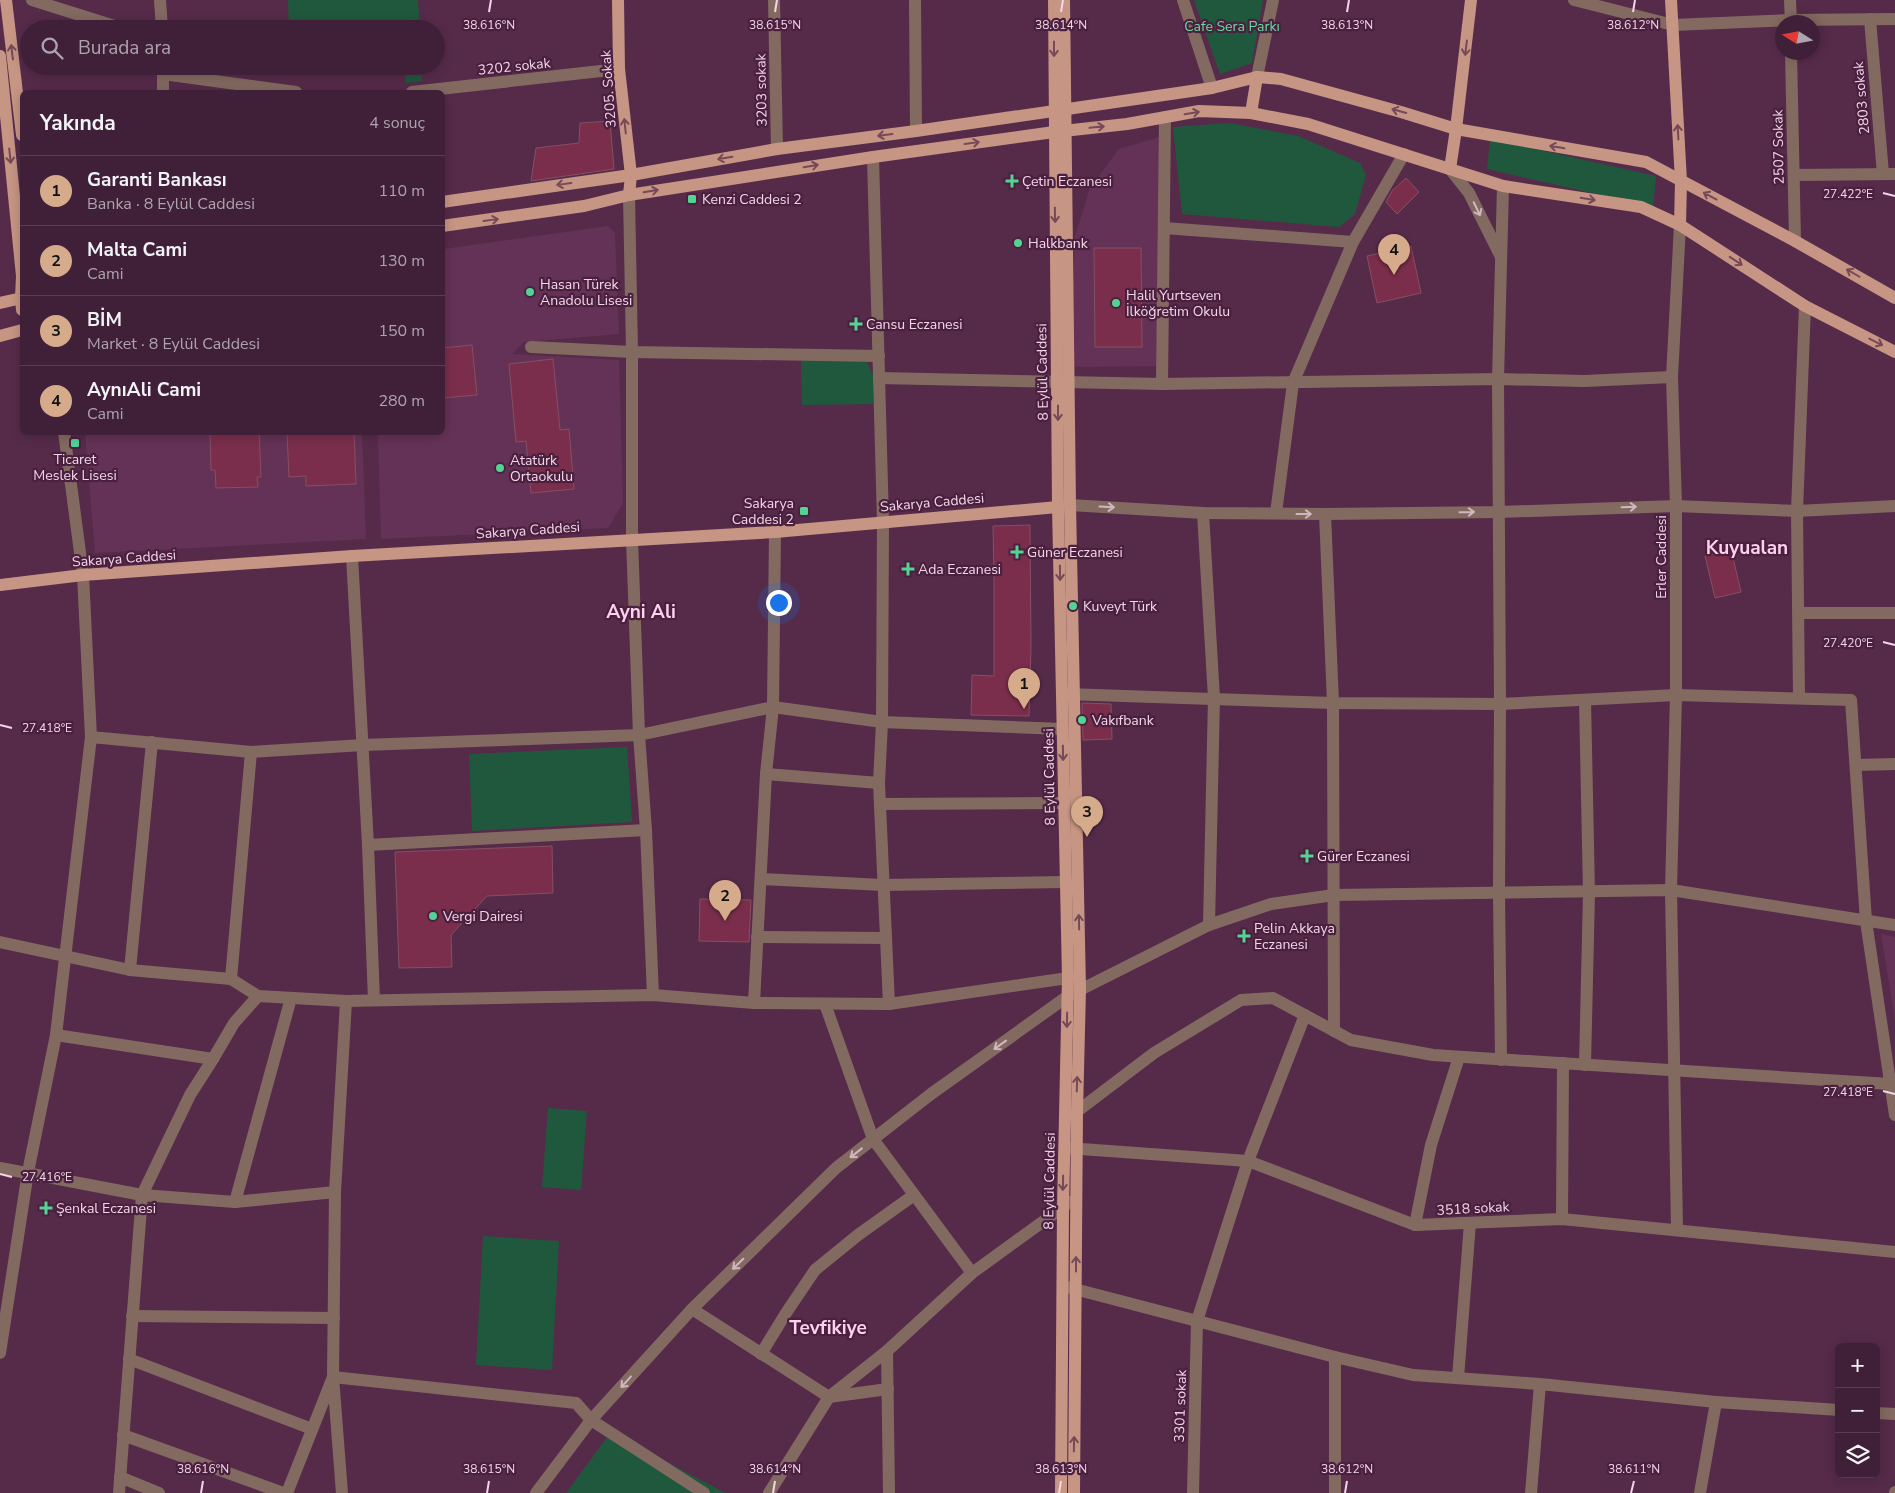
<!DOCTYPE html>
<html lang="tr">
<head>
<meta charset="utf-8">
<style>
	:root { --surface:#402038; --page:#4b2d43; --text:#f1f3f6; --muted:#aea3ae; --line:#593e53; --accent:#d6ab8b }
	body { margin:0; font-family:"Nunito Sans",sans-serif; background:var(--page); color:var(--text) }
	.controls { position:absolute; right:15px; bottom:15px; display:grid; overflow:hidden; border-radius:8px; box-shadow:0 2px 12px #0003 }
	.controls button { width:45px; height:45px; display:grid; place-items:center; padding:0; border:0; border-bottom:1px solid var(--line); background:var(--surface); color:var(--text); font:25px sans-serif }
	.compass { position:absolute; left:1775px; top:15px; width:45px; height:45px; border-radius:50%; background:var(--surface); box-shadow:0 2px 12px #0003; rotate:281deg }
	.you { position:absolute; left:778px; top:602px; width:18px; height:18px; margin:-12px; border:4px solid #fff; border-radius:50%; background:#1a73e8; box-shadow:0 0 0 8px #1a73e833 }
	.badge { display:grid; place-items:center; width:32px; height:32px; border-radius:50%; background:var(--accent); color:#111; font-size:16px; font-weight:700 }
	.pin { position:absolute; translate:-50% -41px; filter:drop-shadow(0 1px 2px #0008) }
	.pin::after { content:''; position:absolute; top:26px; width:18px; height:15px; background:inherit; clip-path:polygon(0 0,100% 0,50% 100%) }
	.list { margin:0; padding:0; list-style:none }
	h2 { display:flex; justify-content:space-between; align-items:center; height:65px; margin:0; padding:0 20px; font-size:21px }
	h2 small { font-size:16px; font-weight:400; color:var(--muted) }
	.list li { display:grid; grid-template-columns:32px 1fr auto; gap:15px; align-items:center; box-sizing:border-box; height:70px; padding:0 20px; border-top:1px solid var(--line) }
	.list b { display:block; font-size:19px; white-space:nowrap }
	.list p { margin:0; font-size:16px; white-space:nowrap; color:var(--muted) }
	.list em { font-size:16px; font-style:normal; color:var(--muted) }
	.icon { flex:none; width:28px; height:28px; fill:none; stroke:currentColor; stroke-width:2; stroke-linecap:round; stroke-linejoin:round }
	.map { position:relative; flex:none; width:1895px; height:1493px; overflow:hidden }
	.search { position:absolute; background:var(--surface); box-shadow:0 2px 12px #0003; left:20px; top:20px; width:425px; height:55px; display:flex; align-items:center; gap:12px; box-sizing:border-box; padding:0 18px; border-radius:28px; color:var(--muted); font-size:19px }
	.panel { position:absolute; background:var(--surface); box-shadow:0 2px 12px #0003; left:20px; top:90px; width:425px; height:345px; border-radius:8px }
	.map>svg:first-child { display:block }
	.built { fill:#643256 }
	.green { fill:#20583d }
	.building { fill:#7a2e4b; stroke:#864f62 }
	.lines { fill:none; stroke-linecap:round; stroke-linejoin:round }
	.minor { stroke:#836a61; stroke-width:12 }
	.major { stroke:#c79584; stroke-width:12 }
	.oneway { stroke:#764957 }
	.oneway2 { stroke:#d1b6c0 }
	.ticks { fill:none; stroke:#f2d6e8; stroke-width:2 }
	.poi-dot { fill:#54d395; stroke:#4b203f; stroke-width:2 }
	.labels { text-anchor:middle; stroke-width:4.5; stroke-linejoin:round; paint-order:stroke }
	.park-label { font-size:14px; fill:#63dc9f; stroke:#4b203f }
	.street-label { font-size:14px; fill:#f2d6e8; stroke:#4b203f }
	.poi-label { font-size:14px; fill:#f2d6e8; stroke:#4b203f; text-anchor:start }
	.district-label { font-size:19px; font-weight:bold; fill:#fdd1ee; stroke:#4b203f }
	.ticks-label { font-size:12px; text-anchor:middle; fill:#f2d6e8; stroke:#4b203f; stroke-width:4.5; stroke-linejoin:round; paint-order:stroke }
</style>
</head>
<body>
<div class="map">
<svg width="1895" height="1493" viewBox="0 0 1895 1493">
	<rect width="100%" height="100%" fill="#562b4a"/>
	<g class="built">
		<path d="M1163,136L1159,366L1071,367L1074,239L1090,188L1119,149Z"/>
		<path d="M608,226L615,233L619,334L524,342L512,354L619,360L623,503L608,528L381,539L378,433L442,432L443,249Z"/>
		<path d="M85,433H362L366,539L95,553Z"/>
		<path d="M1881,934L1895,937V1020Z"/>
	</g>
	<g class="green">
		<path d="M288,0H418L420,29H289Z"/>
		<path d="M1194,0H1263L1252,63L1220,74Z"/>
		<path d="M403,66H421L422,81L406,83Z"/>
		<path d="M1229,123L1298,136L1360,163L1366,175L1355,214L1339,227L1182,214L1173,127Z"/>
		<path d="M1490,139L1656,176L1653,207L1487,169Z"/>
		<path d="M801,360H861L867,362L873,375V404L802,405Z"/>
		<path d="M627,747L632,822L472,831L469,754Z"/>
		<path d="M548,1108L587,1111L581,1190L542,1187Z"/>
		<path d="M483,1236L559,1241L552,1370L476,1365Z"/>
		<path d="M611,1432L725,1493H566Z"/>
	</g>
	<g class="building">
		<path d="M610,121L614,169L531,181L536,148L579,143L580,123Z"/>
		<path d="M1406,178L1419,192L1397,214L1386,202L1392,191Z"/>
		<path d="M1411,246L1421,293L1377,303L1367,256Z"/>
		<path d="M1094,248H1141L1142,347H1095Z"/>
		<path d="M472,345L477,395L442,398V348Z"/>
		<path d="M553,359L560,430L569,429L574,489L531,493L526,441L516,442L509,364Z"/>
		<path d="M210,432H259L261,477H257L258,487L216,488L215,470H211Z"/>
		<path d="M287,432H354L356,484L306,486V476L289,477Z"/>
		<path d="M1030,525L1031,647L1029,716L971,715L972,675L994,676V580L993,526Z"/>
		<path d="M1731,549L1741,592L1715,598L1705,556Z"/>
		<path d="M1082,703L1111,704L1112,739L1083,740Z"/>
		<path d="M552,846L553,893L487,896L451,935L452,967L399,968L395,852Z"/>
		<path d="M700,899L751,900L749,942L699,941Z"/>
	</g>
	<g class="lines">
		<g class="minor">
			<path d="M32,0L124,29"/>
			<path d="M160,0L162,29"/>
			<path d="M774,0L777,149"/>
			<path d="M915,0L916,131"/>
			<path d="M1183,0L1212,88"/>
			<path d="M1574,0L1673,25L1790,20L1895,19"/>
			<path d="M1790,0L1791,22"/>
			<path d="M1870,19L1883,174"/>
			<path d="M1791,52L1795,241"/>
			<path d="M163,68V92"/>
			<path d="M163,74L296,92"/>
			<path d="M1257,77L1273,0"/>
			<path d="M412,92L619,69"/>
			<path d="M873,157L883,522L882,722L879,783L889,1004"/>
			<path d="M1450,169L1469,193L1500,255"/>
			<path d="M1794,175L1895,174"/>
			<path d="M629,195L632,352V539L639,735L646,830L653,995"/>
			<path d="M1164,228L1353,242L1293,383L1276,513"/>
			<path d="M1353,242L1404,154"/>
			<path d="M531,347L632,352L879,356"/>
			<path d="M879,378L1162,384L1498,379L1584,381L1672,377"/>
			<path d="M1162,384L1165,117"/>
			<path d="M1061,506L1070,505L1203,513L1325,514L1499,512L1676,506L1797,511L1895,506"/>
			<path d="M1203,513L1214,698L1209,925"/>
			<path d="M1325,514L1333,703L1334,1031"/>
			<path d="M352,556L368,845L374,1000"/>
			<path d="M1798,613H1895"/>
			<path d="M1065,694L1333,703L1500,704L1676,695L1851,700L1866,921L1895,1115"/>
			<path d="M1799,698L1797,511L1805,306"/>
			<path d="M1585,700L1589,893L1585,1065"/>
			<path d="M91,737L251,752L363,745L639,735L773,707L882,722L1063,729"/>
			<path d="M1856,765L1895,764"/>
			<path d="M766,774L879,783"/>
			<path d="M880,804L1064,803"/>
			<path d="M368,845L646,830"/>
			<path d="M761,879L883,885L1066,882"/>
			<path d="M757,937L886,938"/>
			<path d="M0,942L130,970L231,979L258,996L346,1001L653,995L754,1003L889,1004L1068,978"/>
			<path d="M130,970L152,742"/>
			<path d="M231,979L251,752"/>
			<path d="M754,1003L766,774L773,707L775,532"/>
			<path d="M825,1004L873,1139L972,1273"/>
			<path d="M56,1035L213,1059"/>
			<path d="M1501,1060L1499,893L1500,704L1498,379L1503,186"/>
			<path d="M1071,1116L1154,1053L1241,1000L1273,998L1351,1040L1433,1055L1890,1084"/>
			<path d="M1067,1148L1248,1161L1415,1225L1562,1219L1895,1252"/>
			<path d="M0,1168L142,1195L235,1202L335,1192"/>
			<path d="M235,1202L291,998"/>
			<path d="M1562,1219L1563,1063"/>
			<path d="M1415,1225L1431,1145L1459,1057"/>
			<path d="M1677,1229L1671,890L1676,695V506L1672,377L1680,225"/>
			<path d="M1063,1286L1335,1357L1413,1375L1540,1384L1716,1402L1839,1410"/>
			<path d="M692,1309L829,1397L888,1389"/>
			<path d="M132,1316L334,1318"/>
			<path d="M887,1351L889,1493"/>
			<path d="M0,1353L28,1172L56,1035L91,737L83,575L64,432"/>
			<path d="M761,1354L786,1313L815,1270L858,1235L914,1195"/>
			<path d="M129,1359L312,1429"/>
			<path d="M1458,1378L1470,1223"/>
			<path d="M1876,1413L1895,1414"/>
			<path d="M123,1435L283,1493"/>
			<path d="M120,1477L159,1493"/>
			<path d="M119,1493L142,1195L190,1095L213,1059L234,1023L258,996"/>
			<path d="M287,1493L333,1377L576,1403L591,1420L704,1493"/>
			<path d="M342,1493L333,1377L335,1192L346,1001"/>
			<path d="M536,1493L591,1420L692,1309L836,1168L931,1094L1068,996L1209,925L1271,904L1334,895L1671,890L1895,925"/>
			<path d="M769,1493L829,1397L887,1351L972,1273L1070,1202"/>
			<path d="M1193,1493L1197,1321L1248,1161L1305,1015"/>
			<path d="M1335,1493V1357"/>
			<path d="M1531,1493L1540,1384"/>
			<path d="M1700,1493L1716,1402"/>
			<path d="M1895,1493V1492"/>
		</g>
		<g class="major">
			<path d="M6,0L22,135"/>
			<path d="M618,0L619,69L631,175L629,195"/>
			<path d="M1054,0L1058,507L1068,978L1063,1208L1061,1493"/>
			<path d="M1064,0L1070,505L1080,989L1077,1112L1074,1493"/>
			<path d="M1671,0L1681,181L1680,225"/>
			<path d="M0,56L22,276L21,298L22,310"/>
			<path d="M1251,113L1257,77"/>
			<path d="M1450,169L1456,129L1471,0"/>
			<path d="M442,202L631,175L777,149L916,131L1212,88L1257,77L1281,79L1401,112L1456,129L1646,162L1795,241L1895,298"/>
			<path d="M442,226L584,206L629,195L873,157L1054,132L1127,124L1199,111L1251,113L1308,124L1503,186L1641,207L1680,225L1805,306L1895,352"/>
			<path d="M0,303L22,298"/>
			<path d="M0,336L22,330"/>
			<path d="M0,585L83,575L352,556L775,532L1058,507"/>
		</g>
	</g>
	<defs><path id="oneway-shaft" d="M-6 0H5M1.5-3L5.5 0L1.5 3" fill="none" stroke-width="1.6" stroke-linecap="round" stroke-linejoin="round" transform="scale(1.25)"/></defs>
	<g class="oneway">
		<use href="#oneway-shaft" transform="translate(1466 48) rotate(97)"/>
		<use href="#oneway-shaft" transform="translate(1054 49) rotate(90)"/>
		<use href="#oneway-shaft" transform="translate(12 52) rotate(-97)"/>
		<use href="#oneway-shaft" transform="translate(1399 111) rotate(-164)"/>
		<use href="#oneway-shaft" transform="translate(1192 113) rotate(-9)"/>
		<use href="#oneway-shaft" transform="translate(625 126) rotate(-96)"/>
		<use href="#oneway-shaft" transform="translate(1097 127) rotate(-6)"/>
		<use href="#oneway-shaft" transform="translate(1678 132) rotate(-93)"/>
		<use href="#oneway-shaft" transform="translate(885 135) rotate(173)"/>
		<use href="#oneway-shaft" transform="translate(972 143) rotate(-8)"/>
		<use href="#oneway-shaft" transform="translate(1557 147) rotate(-170)"/>
		<use href="#oneway-shaft" transform="translate(10 156) rotate(84)"/>
		<use href="#oneway-shaft" transform="translate(725 158) rotate(170)"/>
		<use href="#oneway-shaft" transform="translate(811 166) rotate(-9)"/>
		<use href="#oneway-shaft" transform="translate(564 184) rotate(172)"/>
		<use href="#oneway-shaft" transform="translate(651 191) rotate(-9)"/>
		<use href="#oneway-shaft" transform="translate(1710 196) rotate(-152)"/>
		<use href="#oneway-shaft" transform="translate(1588 199) rotate(9)"/>
		<use href="#oneway-shaft" transform="translate(1055 215) rotate(89)"/>
		<use href="#oneway-shaft" transform="translate(491 220) rotate(-8)"/>
		<use href="#oneway-shaft" transform="translate(1736 261) rotate(33)"/>
		<use href="#oneway-shaft" transform="translate(1853 273) rotate(-150)"/>
		<use href="#oneway-shaft" transform="translate(1876 342) rotate(27)"/>
		<use href="#oneway-shaft" transform="translate(1058 413) rotate(90)"/>
		<use href="#oneway-shaft" transform="translate(1060 573) rotate(89)"/>
		<use href="#oneway-shaft" transform="translate(1063 753) rotate(89)"/>
		<use href="#oneway-shaft" transform="translate(1079 922) rotate(-91)"/>
		<use href="#oneway-shaft" transform="translate(1067 1020) rotate(91)"/>
		<use href="#oneway-shaft" transform="translate(1077 1084) rotate(-88)"/>
		<use href="#oneway-shaft" transform="translate(1063 1183) rotate(91)"/>
		<use href="#oneway-shaft" transform="translate(1076 1264) rotate(-90)"/>
		<use href="#oneway-shaft" transform="translate(1074 1444) rotate(-89)"/>
	</g>
	<g class="oneway2">
		<use href="#oneway-shaft" transform="translate(1477 209) rotate(64)"/>
		<use href="#oneway-shaft" transform="translate(1107 507) rotate(3)"/>
		<use href="#oneway-shaft" transform="translate(1629 507) rotate(-2)"/>
		<use href="#oneway-shaft" transform="translate(1467 512) rotate(-1)"/>
		<use href="#oneway-shaft" transform="translate(1304 514)"/>
		<use href="#oneway-shaft" transform="translate(1000 1045) rotate(144)"/>
		<use href="#oneway-shaft" transform="translate(856 1153) rotate(142)"/>
		<use href="#oneway-shaft" transform="translate(738 1264) rotate(136)"/>
		<use href="#oneway-shaft" transform="translate(626 1382) rotate(132)"/>
	</g>
	<path class="ticks" d="M489,12L491,0M775,12L777,0M1061,12L1063,0M1347,12L1349,0M1633,12L1635,0M1883,193L1895,196M1883,642L1895,645M0,725L12,728M1883,1091L1895,1094M0,1174L12,1177M201,1493L203,1481M487,1493L489,1481M773,1493L775,1481M1059,1493L1061,1481M1345,1493L1347,1481M1631,1493L1634,1481"/>
	<g class="poi-dot">
		<path d="M1009.5 173.5h5v5h5v5h-5v5h-5v-5h-5v-5h5z"/>
		<rect x="687" y="194" width="10" height="10" rx="2.5"/>
		<circle cx="1018" cy="243" r="5"/>
		<circle cx="530" cy="292" r="5"/>
		<circle cx="1116" cy="303" r="5"/>
		<path d="M853.5 316.5h5v5h5v5h-5v5h-5v-5h-5v-5h5z"/>
		<rect x="70" y="438" width="10" height="10" rx="2.5"/>
		<circle cx="500" cy="468" r="5"/>
		<rect x="799" y="506" width="10" height="10" rx="2.5"/>
		<path d="M1014.5 544.5h5v5h5v5h-5v5h-5v-5h-5v-5h5z"/>
		<path d="M905.5 561.5h5v5h5v5h-5v5h-5v-5h-5v-5h5z"/>
		<circle cx="1073" cy="606" r="5"/>
		<circle cx="1082" cy="720" r="5"/>
		<path d="M1304.5 848.5h5v5h5v5h-5v5h-5v-5h-5v-5h5z"/>
		<circle cx="433" cy="916" r="5"/>
		<path d="M1241.5 928.5h5v5h5v5h-5v5h-5v-5h-5v-5h5z"/>
		<path d="M43.5 1200.5h5v5h5v5h-5v5h-5v-5h-5v-5h5z"/>
	</g>
	<g class="labels">
		<g class="park-label">
			<text x="1232" y="31">Cafe Sera Parkı</text>
		</g>
		<g class="street-label">
			<text transform="translate(514 66) rotate(-6)" y="5">3202 sokak</text>
			<text transform="translate(608 89) rotate(-94)" y="5">3205. Sokak</text>
			<text transform="translate(761 90) rotate(-91)" y="5">3203 sokak</text>
			<text transform="translate(1861 98) rotate(-95)" y="5">2803 sokak</text>
			<text transform="translate(1778 147) rotate(-91)" y="5">2507 Sokak</text>
			<text transform="translate(1042 372) rotate(-91)" y="5">8 Eylül Caddesi</text>
			<text transform="translate(932 502) rotate(-5)" y="5">Sakarya Caddesi</text>
			<text transform="translate(528 530) rotate(-4)" y="5">Sakarya Caddesi</text>
			<text transform="translate(1661 557) rotate(-90)" y="5">Erler Caddesi</text>
			<text transform="translate(124 558) rotate(-4)" y="5">Sakarya Caddesi</text>
			<text transform="translate(1049 777) rotate(-91)" y="5">8 Eylül Caddesi</text>
			<text transform="translate(1049 1181) rotate(-89)" y="5">8 Eylül Caddesi</text>
			<text transform="translate(1473 1208) rotate(-3)" y="5">3518 sokak</text>
			<text transform="translate(1180 1406) rotate(-88)" y="5">3301 sokak</text>
		</g>
		<g class="poi-label">
			<text x="1022" y="186">Çetin Eczanesi</text>
			<text x="702" y="204">Kenzi Caddesi 2</text>
			<text x="1028" y="248">Halkbank</text>
			<text x="540" y="289">Hasan Türek<tspan x="540" dy="16">Anadolu Lisesi</tspan></text>
			<text x="1126" y="300">Halil Yurtseven<tspan x="1126" dy="16">İlköğretim Okulu</tspan></text>
			<text x="866" y="329">Cansu Eczanesi</text>
			<text x="75" y="464" text-anchor="middle">Ticaret<tspan x="75" dy="16">Meslek Lisesi</tspan></text>
			<text x="510" y="465">Atatürk<tspan x="510" dy="16">Ortaokulu</tspan></text>
			<text x="794" y="508" text-anchor="end">Sakarya<tspan x="794" dy="16">Caddesi 2</tspan></text>
			<text x="1027" y="557">Güner Eczanesi</text>
			<text x="918" y="574">Ada Eczanesi</text>
			<text x="1083" y="611">Kuveyt Türk</text>
			<text x="1092" y="725">Vakıfbank</text>
			<text x="1317" y="861">Gürer Eczanesi</text>
			<text x="443" y="921">Vergi Dairesi</text>
			<text x="1254" y="933">Pelin Akkaya<tspan x="1254" dy="16">Eczanesi</tspan></text>
			<text x="56" y="1213">Şenkal Eczanesi</text>
		</g>
		<g class="district-label">
			<text x="1747" y="554">Kuyualan</text>
			<text x="641" y="618">Ayni Ali</text>
			<text x="828" y="1334">Tevfikiye</text>
		</g>
	</g>
	<g class="ticks-label">
		<text x="489" y="29">38.616°N</text>
		<text x="775" y="29">38.615°N</text>
		<text x="1061" y="29">38.614°N</text>
		<text x="1347" y="29">38.613°N</text>
		<text x="1633" y="29">38.612°N</text>
		<text x="1848" y="198">27.422°E</text>
		<text x="1848" y="647">27.420°E</text>
		<text x="47" y="732">27.418°E</text>
		<text x="1848" y="1096">27.418°E</text>
		<text x="47" y="1181">27.416°E</text>
		<text x="203" y="1473">38.616°N</text>
		<text x="489" y="1473">38.615°N</text>
		<text x="775" y="1473">38.614°N</text>
		<text x="1061" y="1473">38.613°N</text>
		<text x="1347" y="1473">38.612°N</text>
		<text x="1634" y="1473">38.611°N</text>
	</g>
</svg>
<div class="controls">
<button>+</button>
<button>−</button>
<button><svg class="icon" aria-label="layers" viewBox="0 0 24 24"><path d="M12 4l9 5-9 5-9-5zM3 14l9 5 9-5"/></svg></button>
</div>
<svg class="compass" viewBox="-18 -18 36 36"><path d="M0-13l5 13h-10z" fill="#e53935"/><path d="M0 13l5-13h-10z" fill="#aea3ae"/></svg>
<div class="you"></div>
<div class="pin badge" style="left:1024px;top:709px">1</div>
<div class="pin badge" style="left:725px;top:921px">2</div>
<div class="pin badge" style="left:1087px;top:837px">3</div>
<div class="pin badge" style="left:1394px;top:275px">4</div>
<div class="search"><svg class="icon" aria-label="search" viewBox="0 0 24 24"><circle cx="10" cy="10" r="6"/><path d="M15 15l6 6"/></svg>Burada ara</div>
<section class="panel">
<h2>Yakında<small>4 sonuç</small></h2>
<ul class="list">
<li><span class="badge">1</span><div><b>Garanti Bankası</b><p>Banka · 8 Eylül Caddesi</p></div><em>110 m</em></li>
<li><span class="badge">2</span><div><b>Malta Cami</b><p>Cami</p></div><em>130 m</em></li>
<li><span class="badge">3</span><div><b>BİM</b><p>Market · 8 Eylül Caddesi</p></div><em>150 m</em></li>
<li><span class="badge">4</span><div><b>AynıAli Cami</b><p>Cami</p></div><em>280 m</em></li>
</ul>
</section>
</div>
</body>
</html>
